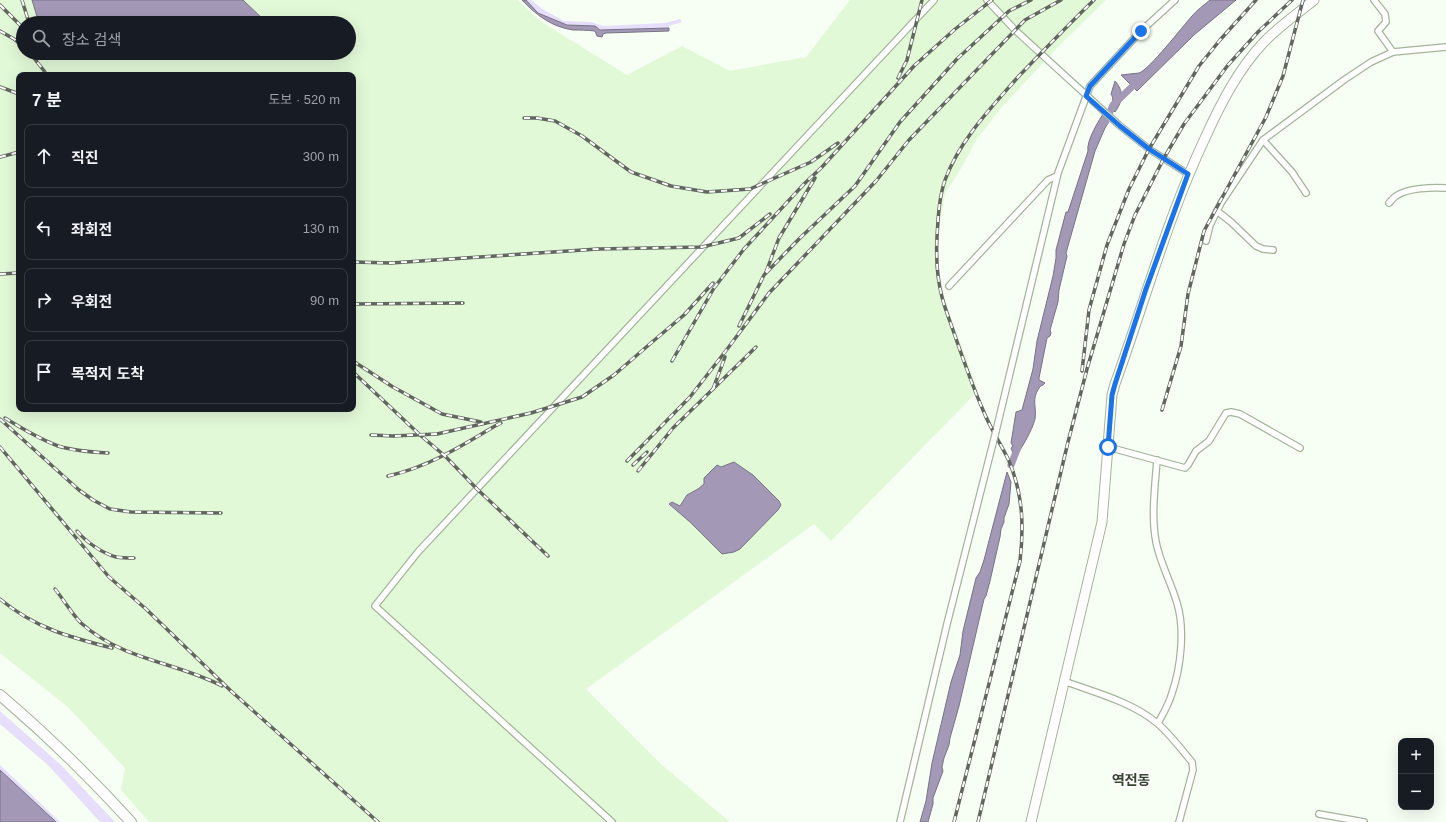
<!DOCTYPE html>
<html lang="ko">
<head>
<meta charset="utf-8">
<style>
	:root { --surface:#171b24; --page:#242831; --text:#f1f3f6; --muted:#9ea1a6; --line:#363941 }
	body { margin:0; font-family:Helvetica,"Noto Sans KR",sans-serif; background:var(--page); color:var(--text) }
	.controls { position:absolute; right:12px; bottom:12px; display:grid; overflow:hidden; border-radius:8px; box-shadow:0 4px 16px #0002 }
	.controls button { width:36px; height:36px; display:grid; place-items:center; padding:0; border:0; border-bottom:1px solid var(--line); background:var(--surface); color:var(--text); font:20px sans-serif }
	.stop { position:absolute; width:12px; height:12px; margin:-9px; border:3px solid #1a73e8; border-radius:50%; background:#fff }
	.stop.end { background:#1a73e8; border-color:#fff; box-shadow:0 1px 4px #0008 }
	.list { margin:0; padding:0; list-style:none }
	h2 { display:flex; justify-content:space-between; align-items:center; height:52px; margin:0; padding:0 16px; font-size:17px }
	h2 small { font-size:13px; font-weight:400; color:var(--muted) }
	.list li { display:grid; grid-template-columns:26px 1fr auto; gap:12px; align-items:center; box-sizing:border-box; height:64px; margin:0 8px 8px; padding:0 8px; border:1px solid var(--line); border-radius:8px }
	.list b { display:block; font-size:15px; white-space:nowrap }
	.list em { font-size:13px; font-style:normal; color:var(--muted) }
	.icon { flex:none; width:22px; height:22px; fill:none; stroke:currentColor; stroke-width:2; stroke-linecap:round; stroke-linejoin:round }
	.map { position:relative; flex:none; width:1446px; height:822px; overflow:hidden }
	.search { position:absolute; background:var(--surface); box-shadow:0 4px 16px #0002; left:16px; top:16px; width:340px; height:44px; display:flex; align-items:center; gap:10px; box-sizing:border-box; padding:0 14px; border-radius:22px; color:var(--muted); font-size:15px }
	.panel { position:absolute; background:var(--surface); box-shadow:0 4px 16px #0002; left:16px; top:72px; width:340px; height:340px; border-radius:8px }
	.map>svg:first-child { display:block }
	.built { fill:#e2f9d8; fill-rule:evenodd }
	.green { fill:#e6defa }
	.water { fill:#a399b7; stroke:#777284 }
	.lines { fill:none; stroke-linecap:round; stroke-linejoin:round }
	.canal { stroke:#a399b7; stroke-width:7 }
	.street-casing { stroke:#a4b59c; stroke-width:8 }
	.primary-casing { stroke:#a4b59c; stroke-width:11 }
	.highway-casing { stroke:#a4b59c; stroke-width:12 }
	.street { stroke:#fff; stroke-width:5.5 }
	.primary { stroke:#fff; stroke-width:9 }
	.highway { stroke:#fff; stroke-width:10 }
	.rail-casing { stroke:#61675e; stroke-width:3.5 }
	.rail { stroke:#fff; stroke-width:2; stroke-dasharray:6; stroke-linecap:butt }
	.street-bridge-casing { stroke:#a4b59c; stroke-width:8; stroke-linecap:butt }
	.street-bridge { stroke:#fff; stroke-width:5.5 }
	.route { stroke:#1a73e8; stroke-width:5 }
	.labels { text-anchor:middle; stroke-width:4; stroke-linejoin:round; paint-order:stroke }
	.quarter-label { font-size:14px; font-weight:bold; fill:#384631; stroke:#fff }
</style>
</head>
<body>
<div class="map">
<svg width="1446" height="822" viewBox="0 0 1446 822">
	<rect width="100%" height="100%" fill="#f7fef3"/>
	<path class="built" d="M0,0H518L540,21L627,75L682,46L730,71L806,57L850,0H1106L1055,50L1002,107L977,139L960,170L945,194L940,222L938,243L939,273L944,298L978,391L831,541L814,524L586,689L662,765L730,822H149L121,790L125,768L68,707L0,653ZM23,23H349V53H23ZM19,75H353V409H19Z"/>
	<g class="green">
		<path d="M526,0H531L544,10L564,21L591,22L603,26L665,23L680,19L682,22L669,26V28C626,29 578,36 539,13C534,10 530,4 526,0Z"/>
		<path d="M0,711L61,765L115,822H100L48,765L0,724Z"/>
		<path d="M0,765L60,822H56L0,770Z"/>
	</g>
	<g class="water">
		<path d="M32,0H243L266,22L273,20L275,23H39Z"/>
		<path d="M522,0H526L538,13L567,25L595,26L600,30L669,28V31L606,33L603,34L602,37L597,36L595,31C587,30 580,30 573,30C552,27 536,15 522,0Z"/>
		<path d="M1210,0H1236L1194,35L1137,91L1121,75C1127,74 1133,74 1139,73C1149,70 1183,26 1192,16C1197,10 1204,5 1210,0Z"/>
		<path d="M1115,81C1124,91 1123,101 1115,112L1109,106C1113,102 1114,99 1111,94Z"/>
		<path d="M1105,111L1112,117L1105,128L1095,151L1066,253L1067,256L1059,290L1058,302L1050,330L1051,333L1050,336L1047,338L1039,378V380L1045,383C1043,386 1041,385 1039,388C1031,400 1037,407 1035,419C1032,431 1022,447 1015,458L1011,448L1013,446L1011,443L1016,412L1022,410L1033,369L1037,341L1053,276L1056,258V250L1066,212H1068L1088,151C1086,141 1099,120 1105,111Z"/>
		<path d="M734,462L753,475L779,501L781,505L778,510L740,549L734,552L722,554L690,522L669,504L672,502L680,506L687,495L698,489L704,484V478L717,465L721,467Z"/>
		<path d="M1007,472L1011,482L1009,504L1004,518V522L1001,529L1000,537L990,581L986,596L984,599L959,706L950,738L949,745L944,758L942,767L943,771L933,798V804L928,822H920L926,801L932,763L951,682L960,655L963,631L976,578L980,572L984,560Z"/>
		<path d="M0,770L56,822H0Z"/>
	</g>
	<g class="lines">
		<g class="canal">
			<path d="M1106,121L1113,105L1139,80"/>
			<path d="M1011,465L1018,447"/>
		</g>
		<g class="street-casing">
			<g id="street">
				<path d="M987,0L1015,30L1119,125L1149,149L1188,174"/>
				<path d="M1374,0L1385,14L1386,22L1378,31L1393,52"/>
				<path d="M1263,140L1292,172L1306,193"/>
				<path d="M1389,203C1391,201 1393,198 1396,196C1407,188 1433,187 1446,188"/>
				<path d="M1217,211L1231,222L1256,246L1263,249L1273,250"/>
				<path d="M1206,241L1210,225L1221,203L1263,140L1344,80L1371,62L1393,52L1446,47"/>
				<path d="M949,286L1048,180L1057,176"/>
				<path d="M996,431L1058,173L1090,86L1141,31L1175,0"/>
				<path d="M1108,447L1185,468L1188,465L1196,451L1209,441L1226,413L1231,412L1240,414L1300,448"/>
				<path d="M1157,460C1155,486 1151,516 1156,542C1160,563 1171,582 1177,603C1185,629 1181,667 1172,693C1169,704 1163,714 1158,723"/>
				<path d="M1064,681C1096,693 1130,701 1157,723C1169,733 1181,749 1192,762L1193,770L1179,822"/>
				<path d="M1319,814L1364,822"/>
				<path d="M612,822L375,606L418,552L934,0"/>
				<path d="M900,822L947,624L993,443"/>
			</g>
		</g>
		<g class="primary-casing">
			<path id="primary" d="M1031,822L1102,522L1112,395L1115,384C1145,301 1168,216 1206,136C1221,103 1238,70 1263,43C1278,27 1297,14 1314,0"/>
		</g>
		<g class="highway-casing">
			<path id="highway" d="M0,695C47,735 90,777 131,822"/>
		</g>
		<use href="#street" class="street"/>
		<use href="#primary" class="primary"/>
		<use href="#highway" class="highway"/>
		<g class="rail-casing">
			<g id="rail">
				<path d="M22,0L29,23"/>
				<path d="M0,5L23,28"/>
				<path d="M0,31L14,39L23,46"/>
				<path d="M30,53L45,72"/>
				<path d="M898,78L907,60L922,0"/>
				<path d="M0,87L19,94"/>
				<path d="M524,118H537L555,121L582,136L631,172L671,186L707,192L750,189L811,162L838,143"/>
				<path d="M0,157L19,152"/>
				<path d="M353,262L391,263L598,249L702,247L739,238L770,214"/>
				<path d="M766,272L779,238L815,178"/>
				<path d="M0,274L19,273"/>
				<path d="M353,304L463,303"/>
				<path d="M739,326L764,275L799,239L855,186L900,122L957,59L1009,11L1031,0"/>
				<path d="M353,361L393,387L442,414L481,422"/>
				<path d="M672,361L714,288L744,249L804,184L822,167L914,66L954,30L992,0"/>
				<path d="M1082,371L1089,310L1107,245L1129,189L1149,149L1199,66L1220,40L1256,0"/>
				<path d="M353,372L420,435L445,456L477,489L548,556"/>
				<path d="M713,389L725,357"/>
				<path d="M1162,410L1181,346L1188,294L1204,231L1266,117L1283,76L1303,0"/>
				<path d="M5,418C21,428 40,439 58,446C74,451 91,452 108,453"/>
				<path d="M0,419L79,490L93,500L110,509L131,512L221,513"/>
				<path d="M371,435L393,436L437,434L531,413L582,397L614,375L651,343L684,315L713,283"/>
				<path d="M0,447L109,577L146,609L231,691L378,822"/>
				<path d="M627,461L690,397L728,348L769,293L876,181L909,140L1025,20L1061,0"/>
				<path d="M633,465L647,452"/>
				<path d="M638,471L673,428L756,347"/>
				<path d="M388,476C428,467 460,447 495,426L501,423"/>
				<path d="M77,531C86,542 102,553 116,557C122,558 128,558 134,558"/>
				<path d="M55,589C64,600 71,613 81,623C122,660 176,662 222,686"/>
				<path d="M0,599C35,628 69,637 112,648"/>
				<path d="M954,822L1020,561C1024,526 1023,495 1009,461C1001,444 990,428 983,410C972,385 963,359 954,333C950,321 945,309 942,297C937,278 936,256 937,237C938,218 939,198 945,180C960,140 990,109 1018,77C1043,51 1068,25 1094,0"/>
				<path d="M978,822L1068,442L1087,369L1124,244L1135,215L1164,158L1184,124L1228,65L1258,32L1292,0"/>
			</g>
		</g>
		<use href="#rail" class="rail"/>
		<g class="street-bridge-casing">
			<path id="street-bridge" d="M993,443L996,431"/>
		</g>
		<use href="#street-bridge" class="street-bridge"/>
	</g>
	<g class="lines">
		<path class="route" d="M1108,447L1112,395L1115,384L1146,289L1188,174L1149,149L1120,126L1086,96L1090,86L1141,31"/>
	</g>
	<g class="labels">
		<g class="quarter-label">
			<text x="1131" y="785">역전동</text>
		</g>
	</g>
</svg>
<div class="controls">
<button>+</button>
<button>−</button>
</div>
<div class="stop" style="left:1108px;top:447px"></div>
<div class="stop end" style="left:1141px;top:31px"></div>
<div class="search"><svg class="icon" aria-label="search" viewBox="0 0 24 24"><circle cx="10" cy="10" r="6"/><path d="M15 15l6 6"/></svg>장소 검색</div>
<section class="panel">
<h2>7 분<small>도보 · 520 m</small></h2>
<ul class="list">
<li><svg class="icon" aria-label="ahead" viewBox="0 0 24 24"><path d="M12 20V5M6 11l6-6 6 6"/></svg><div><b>직진</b></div><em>300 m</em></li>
<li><svg class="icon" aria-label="left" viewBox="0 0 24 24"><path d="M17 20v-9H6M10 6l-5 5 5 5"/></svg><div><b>좌회전</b></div><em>130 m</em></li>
<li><svg class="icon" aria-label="right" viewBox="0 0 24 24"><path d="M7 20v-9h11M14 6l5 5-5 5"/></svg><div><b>우회전</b></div><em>90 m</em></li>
<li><svg class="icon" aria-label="arrive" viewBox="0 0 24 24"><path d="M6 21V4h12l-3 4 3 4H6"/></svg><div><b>목적지 도착</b></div></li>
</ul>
</section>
</div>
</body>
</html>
